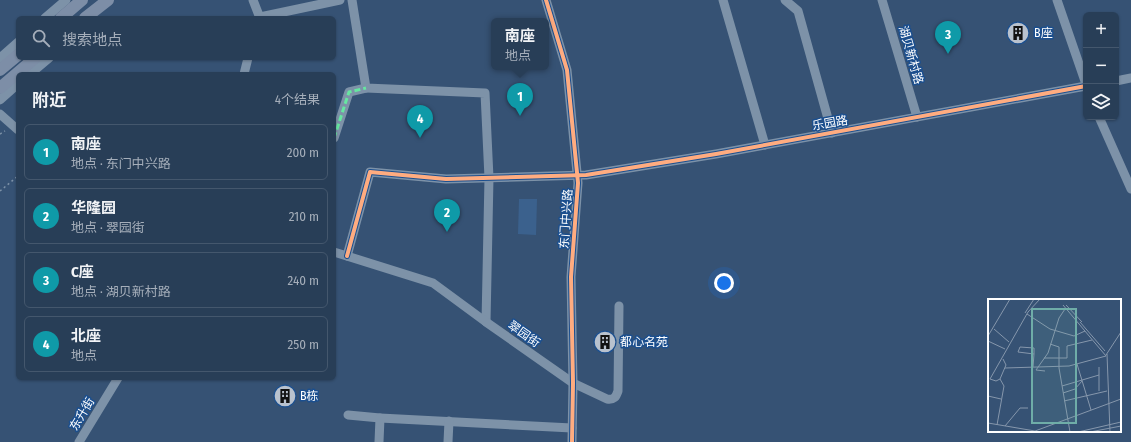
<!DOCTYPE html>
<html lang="zh">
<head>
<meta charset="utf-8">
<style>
	:root { --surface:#283e57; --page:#344961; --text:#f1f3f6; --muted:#a5aeba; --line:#44576d; --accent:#8abfa5 }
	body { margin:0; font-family:"Fira Sans Condensed","Noto Sans SC",sans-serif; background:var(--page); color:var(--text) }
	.controls { position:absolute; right:12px; top:12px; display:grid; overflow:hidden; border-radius:6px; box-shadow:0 1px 3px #0004 }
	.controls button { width:36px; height:36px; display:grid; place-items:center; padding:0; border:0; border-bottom:1px solid var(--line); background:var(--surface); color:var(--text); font:20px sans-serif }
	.you { position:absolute; left:724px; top:283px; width:14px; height:14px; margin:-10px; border:3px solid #fff; border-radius:50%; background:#1a73e8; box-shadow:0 0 0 6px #1a73e833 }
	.badge { display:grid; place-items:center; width:26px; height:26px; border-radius:50%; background:var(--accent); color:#fff; font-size:13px; font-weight:700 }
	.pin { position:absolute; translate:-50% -33px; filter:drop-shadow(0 1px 2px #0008) }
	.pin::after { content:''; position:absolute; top:21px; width:14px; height:12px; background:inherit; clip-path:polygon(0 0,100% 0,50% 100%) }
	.popup { position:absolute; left:491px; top:18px; width:58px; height:52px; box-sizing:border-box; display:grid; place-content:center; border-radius:6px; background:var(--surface); filter:drop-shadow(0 1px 3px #0005); font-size:13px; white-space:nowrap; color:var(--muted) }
	.popup b { font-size:15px; color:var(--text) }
	.popup::after { content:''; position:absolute; left:50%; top:100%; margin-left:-8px; border:8px solid transparent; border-top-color:var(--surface) }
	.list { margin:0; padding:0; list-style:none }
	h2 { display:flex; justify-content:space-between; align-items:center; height:52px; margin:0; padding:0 16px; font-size:17px }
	h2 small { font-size:13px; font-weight:400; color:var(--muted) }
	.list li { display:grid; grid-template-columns:26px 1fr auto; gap:12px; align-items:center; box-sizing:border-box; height:56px; margin:0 8px 8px; padding:0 8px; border:1px solid var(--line); border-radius:6px }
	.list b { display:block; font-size:15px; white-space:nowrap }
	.list p { margin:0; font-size:13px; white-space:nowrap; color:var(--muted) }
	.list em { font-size:13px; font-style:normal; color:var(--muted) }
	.icon { flex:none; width:22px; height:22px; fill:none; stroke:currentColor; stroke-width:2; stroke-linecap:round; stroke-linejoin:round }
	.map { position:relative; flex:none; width:1131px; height:442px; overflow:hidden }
	.search { position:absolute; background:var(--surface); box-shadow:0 1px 3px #0004; left:16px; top:16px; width:320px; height:44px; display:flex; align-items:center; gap:10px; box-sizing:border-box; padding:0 14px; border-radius:6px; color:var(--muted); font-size:15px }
	.panel { position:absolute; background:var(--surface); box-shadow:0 1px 3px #0004; left:16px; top:72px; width:320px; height:308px; border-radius:6px }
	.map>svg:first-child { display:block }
	.water { fill:#3b618d }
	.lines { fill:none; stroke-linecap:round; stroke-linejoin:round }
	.path { stroke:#7d92a8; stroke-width:1.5; stroke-dasharray:2 3; stroke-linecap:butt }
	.minor { stroke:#7d92a8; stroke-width:9 }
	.major { stroke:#7d8ea7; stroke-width:12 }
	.quiet { stroke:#66e7a1; stroke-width:3; stroke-dasharray:6 3; stroke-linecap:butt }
	.cycleway-casing { stroke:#1b4f8f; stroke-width:6 }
	.cycleway { stroke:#ffac80; stroke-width:4 }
	.labels { text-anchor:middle; stroke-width:3; stroke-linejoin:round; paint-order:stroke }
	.poi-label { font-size:12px; fill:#fff; stroke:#1b4f8f; text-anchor:start }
	.street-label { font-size:12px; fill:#fff; stroke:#1b4f8f }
	.inset-road { fill:none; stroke:#8697ac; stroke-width:1 }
	.view { fill:#6fada8; fill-opacity:0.15; stroke:#6fada8; stroke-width:2 }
	.inset-edge { fill:none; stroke:#fff; stroke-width:2 }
</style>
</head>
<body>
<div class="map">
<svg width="1131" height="442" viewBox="0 0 1131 442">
	<rect width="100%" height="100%" fill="#365274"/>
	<path class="water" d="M519,199H537L536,235L518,234Z"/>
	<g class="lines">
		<g class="path">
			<path d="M0,134L5,131"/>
			<path d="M0,191L18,176"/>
		</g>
		<g class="minor">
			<path d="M253,0L260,18"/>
			<path d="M352,0L366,88L485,93L489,178L486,322"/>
			<path d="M546,0L567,70L578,183L571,277L573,383L572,442"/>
			<path d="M723,0L765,145"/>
			<path d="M785,0L798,11L832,133"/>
			<path d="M882,0L917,117"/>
			<path d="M1057,0L1086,84"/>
			<path d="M260,17L340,0"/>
			<path d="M45,18L66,0"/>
			<path d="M0,58L18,42"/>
			<path d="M30,74L49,58"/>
			<path d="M244,74L248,58"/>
			<path d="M1116,81L1131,78"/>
			<path d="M0,100L18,84"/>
			<path d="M0,114L18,130"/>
			<path d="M1099,117L1131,189"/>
			<path d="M334,138L349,92L366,88"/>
			<path d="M334,252L433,283L486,322L573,383L607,399C614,400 616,397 618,391L619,306"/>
			<path d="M347,256L370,172L446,179L586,175L716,154L1086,86"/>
			<path d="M348,415L380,418"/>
			<path d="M79,442L118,378"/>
			<path d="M379,442L380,418L572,428"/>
			<path d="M448,442L449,421"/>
		</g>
		<g class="major">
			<path d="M61,18L82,0"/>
			<path d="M85,18L108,0"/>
			<path d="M0,70L18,55"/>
			<path d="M0,88L35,58"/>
		</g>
		<path class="quiet" d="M334,138L349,92L366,88"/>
		<g class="cycleway-casing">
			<g id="cycleway">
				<path d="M546,0L567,70L578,183L571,277L573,383L572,442"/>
				<path d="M347,256L370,172L446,179L586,175L716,154L1086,86"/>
			</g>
		</g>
		<use href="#cycleway" class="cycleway"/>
	</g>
	<defs>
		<g id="building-disc" transform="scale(1.15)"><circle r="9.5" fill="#b9c2ce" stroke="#1b4f8f"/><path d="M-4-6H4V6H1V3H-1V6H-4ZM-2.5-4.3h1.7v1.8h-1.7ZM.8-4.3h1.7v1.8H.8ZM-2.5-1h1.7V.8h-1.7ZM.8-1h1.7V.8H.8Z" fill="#111"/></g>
	</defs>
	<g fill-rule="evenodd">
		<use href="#building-disc" x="1018" y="33"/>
		<use href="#building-disc" x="605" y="342"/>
		<use href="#building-disc" x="285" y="396"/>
	</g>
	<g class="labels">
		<g class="poi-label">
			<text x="1034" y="37">B座</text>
			<text x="620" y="346">都心名苑</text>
			<text x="300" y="400">B栋</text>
		</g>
		<g class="street-label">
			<text transform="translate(911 55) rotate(74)" y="4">湖贝新村路</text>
			<text transform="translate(830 123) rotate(-10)" y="4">乐园路</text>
			<text transform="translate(566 219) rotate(-86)" y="4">东门中兴路</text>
			<text transform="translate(524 334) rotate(35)" y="4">翠园街</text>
			<text transform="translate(82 414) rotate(-59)" y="4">东升街</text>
		</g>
	</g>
	<g transform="translate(988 299)">
		<rect width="133" height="133" fill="#365274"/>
		<path class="inset-road" d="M75,6L118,57M78,6L94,23M0,13V31M37,14L46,0M39,15L62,30L86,37L97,32M92,23L117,52M6,30L21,43M0,37L22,0M0,42L17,50M62,45L71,48V69L82,133M119,55L122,133M118,56L133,33M56,59H79V47L104,41M89,65L103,111M45,68L46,55V49L32,48L30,53L46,55M111,68V92M17,69L81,67L118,57M57,72L48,71L60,54L71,19L77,10M2,80L8,82L12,80L18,66L15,60M2,80L40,13L52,0M74,87L111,76M75,94L87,90L94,82M0,97L13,100M76,102L119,92M0,124L47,132L133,100M9,126L16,87L12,80M17,127L32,109H40M90,133L133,123M102,133L133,127"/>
		<path class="view" d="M44,10H88V124H44Z"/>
		<rect width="133" height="133" class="inset-edge"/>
	</g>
</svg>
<div class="controls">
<button>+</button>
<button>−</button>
<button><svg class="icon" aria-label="layers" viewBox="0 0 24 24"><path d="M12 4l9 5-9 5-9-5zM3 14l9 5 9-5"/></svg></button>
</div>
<div class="you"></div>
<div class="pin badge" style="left:520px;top:116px;background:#0f9aa8">1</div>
<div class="popup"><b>南座</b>地点</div>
<div class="pin badge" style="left:447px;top:232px;background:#0f9aa8">2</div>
<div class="pin badge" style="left:948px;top:54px;background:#0f9aa8">3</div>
<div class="pin badge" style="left:420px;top:138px;background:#0f9aa8">4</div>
<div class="search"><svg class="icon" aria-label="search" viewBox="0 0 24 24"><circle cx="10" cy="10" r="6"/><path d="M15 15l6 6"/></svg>搜索地点</div>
<section class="panel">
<h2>附近<small>4个结果</small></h2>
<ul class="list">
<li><span class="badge" style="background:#0f9aa8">1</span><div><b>南座</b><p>地点 · 东门中兴路</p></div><em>200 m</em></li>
<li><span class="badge" style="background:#0f9aa8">2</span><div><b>华隆园</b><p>地点 · 翠园街</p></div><em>210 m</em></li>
<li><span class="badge" style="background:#0f9aa8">3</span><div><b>C座</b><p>地点 · 湖贝新村路</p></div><em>240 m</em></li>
<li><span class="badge" style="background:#0f9aa8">4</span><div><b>北座</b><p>地点</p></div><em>250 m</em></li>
</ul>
</section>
</div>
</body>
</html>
